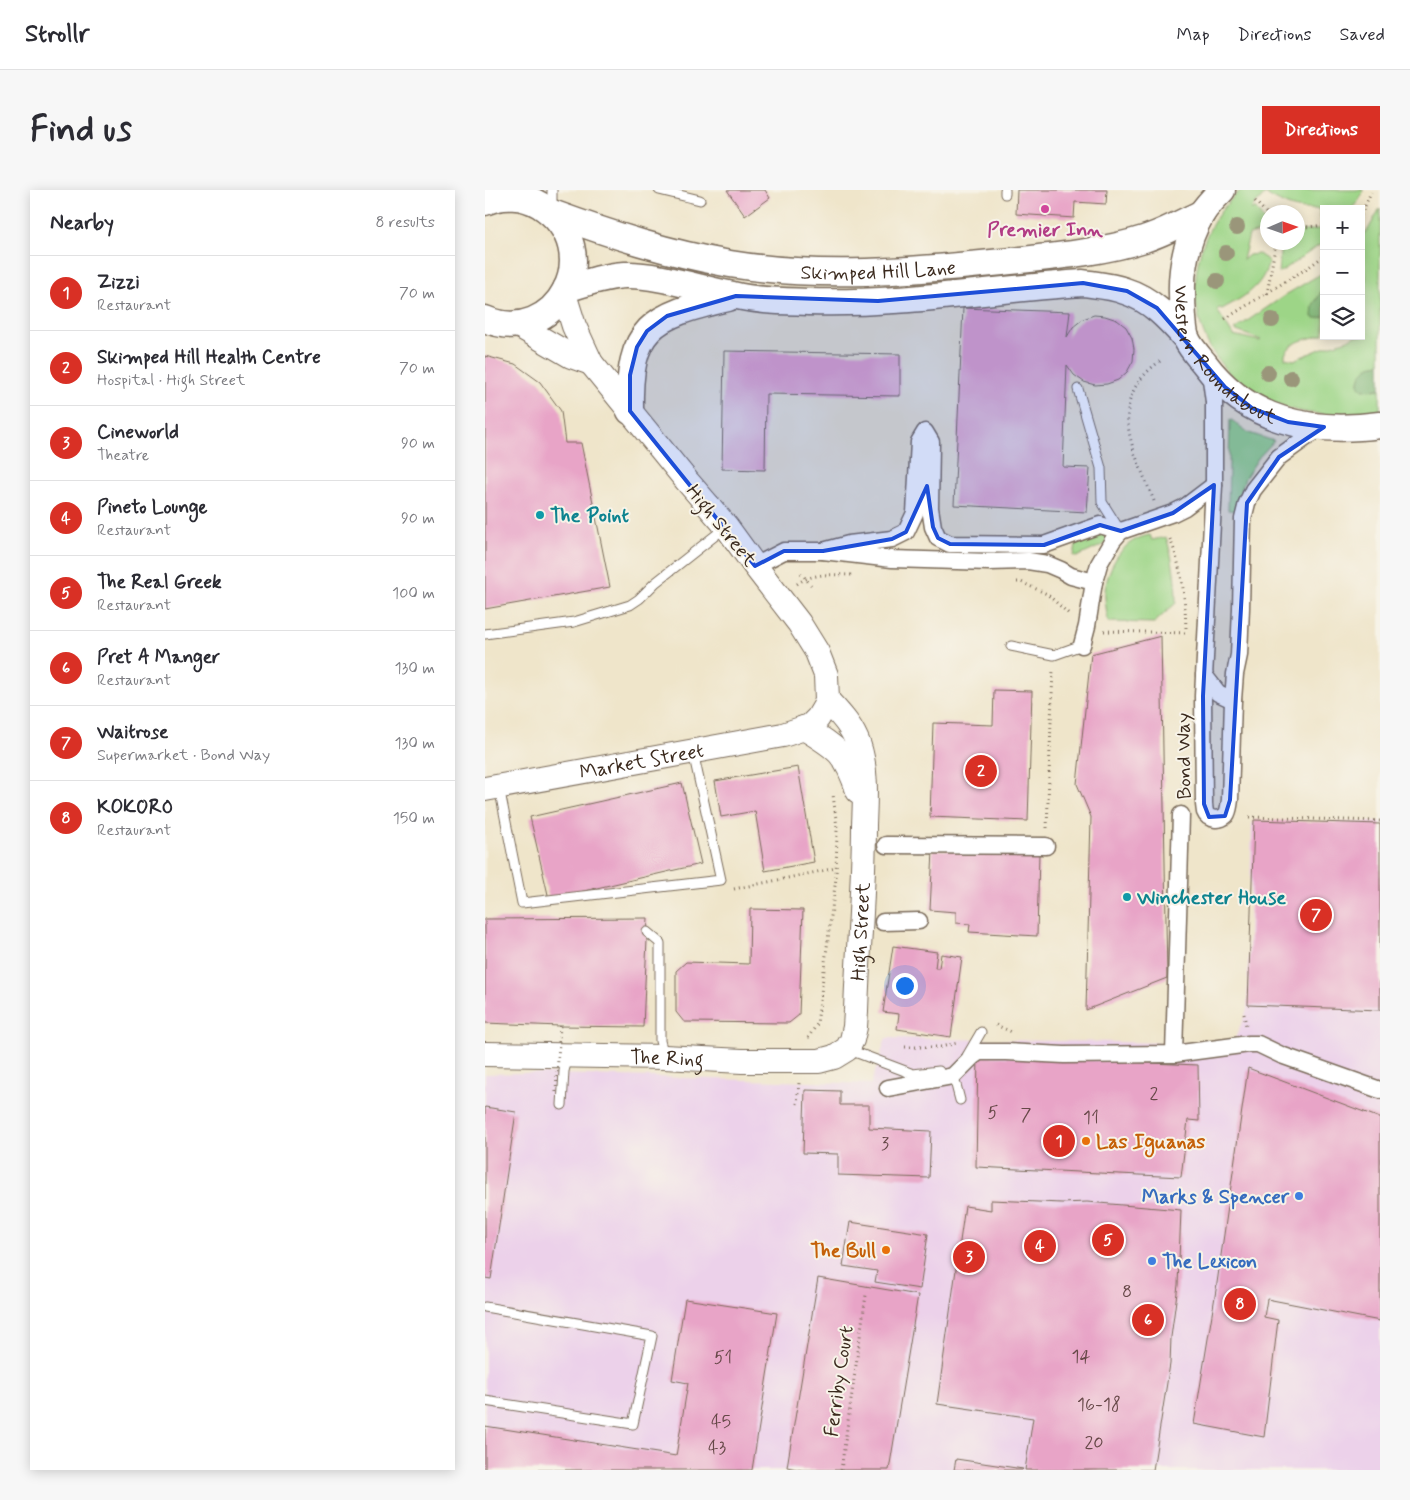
<!DOCTYPE html>
<html lang="en">
<head>
<meta charset="utf-8">
<style>
	:root { --surface:#fff; --page:#f7f7f7; --text:#2b2b33; --muted:#7c7c81; --line:#e1e1e2; --accent:#d93025 }
	body { margin:0; font-family:Mynerve,sans-serif; background:var(--page); color:var(--text) }
	.controls { position:absolute; right:15px; top:15px; display:grid; overflow:hidden; border-radius:0px; box-shadow:0 2px 12px #0003 }
	.controls button { width:45px; height:45px; display:grid; place-items:center; padding:0; border:0; border-bottom:1px solid var(--line); background:var(--surface); color:var(--text); font:25px sans-serif }
	.compass { position:absolute; left:775px; top:15px; width:45px; height:45px; border-radius:50%; background:var(--surface); box-shadow:0 2px 12px #0003; rotate:88deg }
	.you { position:absolute; left:419px; top:795px; width:18px; height:18px; margin:-12px; border:4px solid #fff; border-radius:50%; background:#1a73e8; box-shadow:0 0 0 8px #1a73e833 }
	.badge { display:grid; place-items:center; width:32px; height:32px; border-radius:50%; background:var(--accent); color:#fff; font-size:16px; font-weight:700 }
	.pin { position:absolute; translate:-50% -50%; border:2px solid #fff; box-shadow:0 1px 5px #0006 }
	.list { margin:0; padding:0; list-style:none }
	h2 { display:flex; justify-content:space-between; align-items:center; height:65px; margin:0; padding:0 20px; font-size:21px }
	h2 small { font-size:16px; font-weight:400; color:var(--muted) }
	.list li { display:grid; grid-template-columns:32px 1fr auto; gap:15px; align-items:center; box-sizing:border-box; height:75px; padding:0 20px; border-top:1px solid var(--line) }
	.list b { display:block; font-size:19px; white-space:nowrap }
	.list p { margin:0; font-size:16px; white-space:nowrap; color:var(--muted) }
	.list em { font-size:16px; font-style:normal; color:var(--muted) }
	.icon { flex:none; width:28px; height:28px; fill:none; stroke:currentColor; stroke-width:2; stroke-linecap:round; stroke-linejoin:round }
	.map { position:relative; flex:none; width:895px; height:1280px; overflow:hidden; border-radius:0px }
	header { display:flex; align-items:center; gap:30px; box-sizing:border-box; height:70px; padding:0 25px; background:var(--surface); border-bottom:1px solid var(--line) }
	header strong { font-size:24px }
	nav { display:flex; gap:28px; margin-inline-start:auto; font-size:18px }
	.intro { display:flex; align-items:center; justify-content:space-between; box-sizing:border-box; height:120px; padding:0 30px }
	h1 { margin:0; font-size:35px }
	.button { padding:12px 22px; border-radius:0px; background:var(--accent); color:#fff; font-size:18px; font-weight:700 }
	main { display:flex; gap:30px; padding:0 30px }
	aside { flex:1; background:var(--surface); border-radius:0px; box-shadow:0 2px 12px #0003 }
	.map>svg:first-child { display:block }
	.built { fill:#ecd1ea }
	.green { fill:#9dd587; stroke:#6c8052 }
	.forest { fill:#7eb674; stroke:#5c7049 }
	.building { fill:#e8a4c7 }
	.lines { fill:none; stroke-linecap:round; stroke-linejoin:round }
	.lane-casing { stroke:#7a6b5a; stroke-width:11 }
	.street-casing { stroke:#7a6b5a; stroke-width:19 }
	.secondary-casing { stroke:#7a6b5a; stroke-width:26 }
	.primary-casing { stroke:#7a6b5a; stroke-width:29 }
	.path { stroke:#7a6b5a; stroke-width:3; stroke-dasharray:1 4; stroke-linecap:butt }
	.lane { stroke:#fff; stroke-width:9 }
	.street { stroke:#fff; stroke-width:16 }
	.secondary { stroke:#fff; stroke-width:24 }
	.primary { stroke:#fff; stroke-width:26 }
	.path-bridge { stroke:#7a6b5a; stroke-width:3; stroke-dasharray:1 4; stroke-linecap:butt }
	.tree { fill:#9a967a }
	.marked { fill:#1d4ed8; fill-opacity:0.2; stroke:#1d4ed8; stroke-width:4; stroke-linejoin:round }
	.hotel-dot { fill:#d1479c; stroke:#f7f3e8; stroke-width:2 }
	.culture-dot { fill:#0f9aa8; stroke:#f7f3e8; stroke-width:2 }
	.food-dot { fill:#e8710a; stroke:#f7f3e8; stroke-width:2 }
	.shop-dot { fill:#3f7fe0; stroke:#f7f3e8; stroke-width:2 }
	.labels { text-anchor:middle; stroke-width:4; stroke-linejoin:round; paint-order:stroke }
	.number-label { font-size:18px; fill:#664848 }
	.hotel-label { font-size:20px; font-weight:bold; fill:#b23c85; stroke:#f7f3e8 }
	.street-label { font-size:20px; fill:#3b2a1e; stroke:#f7f3e8 }
	.culture-label { font-size:20px; font-weight:bold; fill:#0d838f; stroke:#f7f3e8; text-anchor:start }
	.food-label { font-size:20px; font-weight:bold; fill:#c56008; stroke:#f7f3e8; text-anchor:start }
	.shop-label { font-size:20px; font-weight:bold; fill:#366cbe; stroke:#f7f3e8; text-anchor:end }
</style>
</head>
<body>
<header>
<strong>Strollr</strong>
<nav><a>Map</a><a>Directions</a><a>Saved</a></nav>
</header>
<div class="intro"><h1>Find us</h1><a class="button">Directions</a></div>
<main>
<aside>
<h2>Nearby<small>8 results</small></h2>
<ul class="list">
<li><span class="badge">1</span><div><b>Zizzi</b><p>Restaurant</p></div><em>70 m</em></li>
<li><span class="badge">2</span><div><b>Skimped Hill Health Centre</b><p>Hospital · High Street</p></div><em>70 m</em></li>
<li><span class="badge">3</span><div><b>Cineworld</b><p>Theatre</p></div><em>90 m</em></li>
<li><span class="badge">4</span><div><b>Pineto Lounge</b><p>Restaurant</p></div><em>90 m</em></li>
<li><span class="badge">5</span><div><b>The Real Greek</b><p>Restaurant</p></div><em>100 m</em></li>
<li><span class="badge">6</span><div><b>Pret A Manger</b><p>Restaurant</p></div><em>130 m</em></li>
<li><span class="badge">7</span><div><b>Waitrose</b><p>Supermarket · Bond Way</p></div><em>130 m</em></li>
<li><span class="badge">8</span><div><b>KOKORO</b><p>Restaurant</p></div><em>150 m</em></li>
</ul>
</aside>
<div class="map">
<svg width="895" height="1280" viewBox="0 0 895 1280">
	<rect width="100%" height="100%" fill="#f7f3e8"/>
	<filter id="ink" filterUnits="userSpaceOnUse"><feTurbulence type="fractalNoise" baseFrequency=".02" numOctaves="2"/><feDisplacementMap in="SourceGraphic" scale="10" xChannelSelector="R" yChannelSelector="G"/><feConvolveMatrix kernelMatrix="1 2 1 2 8 2 1 2 1" color-interpolation-filters="sRGB"/></filter>
	<filter id="wash" filterUnits="userSpaceOnUse"><feTurbulence type="fractalNoise" baseFrequency=".0096" numOctaves="4" result="noise"/><feDisplacementMap in="SourceGraphic" scale="20" xChannelSelector="R" yChannelSelector="G"/><feGaussianBlur stdDeviation="1.12" result="paint"/><feColorMatrix in="noise" values="0 0 0 0 0 0 0 0 0 0 0 0 0 0 0 0 0 1.4 0 .05"/><feComposite in="paint" operator="in"/></filter>
	<g filter="url(#wash)">
		<rect width="100%" height="100%" fill="#efe5ca"/>
		<path class="built" d="M895,632V1280H0V884L41,883L386,894L401,848L748,854L762,819L767,633Z"/>
		<g class="green">
			<path d="M756,0H878C877,8 872,13 866,19H839V30L836,31L834,19C808,20 803,16 780,4L767,18V21L770,18C776,26 782,33 782,43H771L764,45L758,70L764,65L774,64L784,71C778,97 759,107 737,119L734,118L732,120L748,145L775,151L776,150L749,140L802,104L839,82V98L835,103L837,128L839,125V144C824,150 809,148 800,164V168L809,170L840,157L863,150L869,146H876L878,129L876,128V102L880,99L881,83L876,80V47L884,38L895,18V173C883,175 873,184 874,196L889,200L895,199V223C849,228 808,226 766,203C760,199 755,193 749,188C694,137 699,48 756,0Z"/>
			<path d="M839,38V52L797,81L793,83L796,53L812,52L813,40L822,41Z"/>
			<path d="M745,229L764,243L789,251L774,267L760,288L750,321L743,320Z"/>
			<path d="M622,343L625,347L620,354L592,367L589,366L592,349Z"/>
			<path d="M665,345L667,350L681,347C688,368 691,391 691,413L669,433L623,432C622,422 619,409 620,400C624,374 638,349 665,345Z"/>
		</g>
		<g class="forest">
			<path d="M839,98V125C835,129 831,129 827,127L828,115Z"/>
			<path d="M895,173V199L878,200L874,196C873,183 883,175 895,173Z"/>
		</g>
		<g id="blocks">
			<g class="building">
				<path d="M242,0H280L285,8L260,26Z"/>
				<path d="M532,0H622L621,14L590,12L589,28L531,24Z"/>
				<path d="M478,118L585,122L582,147L588,137L598,129L609,125L620,126L632,130L641,137L647,148L649,159L648,171L642,182L633,190L622,194L610,195L599,192L589,185L582,175L578,277L605,278L602,322L469,315Z"/>
				<path d="M239,161L415,164V206L281,204L280,280L237,279Z"/>
				<path d="M0,166L30,174L55,192L76,221L80,253H96L125,397L0,419Z"/>
				<path d="M676,446L682,788L601,820L606,627L592,594L606,464Z"/>
				<path d="M509,500L547,501L543,631L445,627L448,533L508,535Z"/>
				<path d="M313,577L329,672L280,681L270,621L236,627L230,591Z"/>
				<path d="M197,593L216,674L64,709L45,627Z"/>
				<path d="M769,630L895,634V820L763,815Z"/>
				<path d="M448,660L554,663L552,746L484,742L485,734L471,733V722L445,720Z"/>
				<path d="M265,719L318,720L314,825L304,833L199,832L191,822V781L201,772L264,774Z"/>
				<path d="M163,728L158,837L75,836L0,833V729Z"/>
				<path d="M408,756L452,762L450,778H454L456,764L477,767L466,847L412,839L414,824L398,822Z"/>
				<path d="M493,866L713,875L714,931L703,930L696,987L491,977Z"/>
				<path d="M763,878L895,928V1131L782,1109L779,1127L793,1130L779,1247L709,1234L731,1100Z"/>
				<path d="M320,900L355,901V915H384V938L446,941L444,988L353,985V964L318,963Z"/>
				<path d="M0,917L31,922L6,1089L0,1088Z"/>
				<path d="M506,1010L577,1013L602,1012L696,1020L693,1095L686,1147L685,1174L668,1280H540L548,1228L452,1214L480,1016L506,1020Z"/>
				<path d="M365,1032L443,1044L435,1099L390,1092L392,1081L358,1076Z"/>
				<path d="M333,1088L433,1105L404,1280H317L302,1277Z"/>
				<path d="M200,1109L292,1123L267,1280H0V1236L191,1266L203,1193L187,1190Z"/>
				<path d="M471,1269L538,1279L537,1280H469Z"/>
			</g>
		</g>
	</g>
	<g filter="url(#ink)">
		<use href="#blocks" fill-opacity="0" stroke="#7a6b5a" stroke-width="1"/>
		<g class="lines">
			<g class="lane-casing">
				<g id="lane">
					<path d="M67,0V20"/>
					<path d="M174,0L215,10"/>
					<path d="M520,4V0"/>
					<path d="M593,199L616,278L617,312L634,339"/>
					<path d="M0,444L89,432L145,415L154,409L170,393L241,337"/>
					<path d="M526,456L569,465L597,455"/>
					<path d="M14,597L37,713L236,690L208,562"/>
					<path d="M162,742L175,753V851L179,865"/>
					<path d="M362,859L428,884L454,881"/>
					<path d="M482,866L496,842"/>
					<path d="M466,883L470,891L475,910"/>
					<path d="M77,915L79,881L83,866"/>
					<path d="M0,1117L167,1146L148,1234L0,1211"/>
				</g>
			</g>
			<g class="street-casing">
				<g id="street">
					<path d="M725,182L729,212V295L718,506L719,614C719,615 720,622 720,622C723,630 735,631 741,625C744,621 744,615 745,610L748,510L750,484L754,465L756,418L758,329L762,313L768,300L794,267L823,246L839,237"/>
					<path d="M338,361L364,354L407,349L421,342L430,323L434,252L440,242L446,252L445,318L448,337L453,348L465,354L559,355L615,335L636,341"/>
					<path d="M270,376L299,361H338L407,369L505,372L543,371L562,374L576,380L586,386L609,392"/>
					<path d="M597,455L602,436L609,392L614,374L628,350L636,341L688,323L700,317L729,295"/>
					<path d="M719,485L733,503L748,510"/>
					<path d="M401,655L561,656"/>
					<path d="M398,732L434,731"/>
					<path d="M689,864L696,625"/>
					<path d="M403,898L468,886L487,867L494,862H522L579,865L689,864L764,854H773L796,865L895,900"/>
				</g>
			</g>
			<g class="secondary-casing">
				<g id="secondary">
					<path d="M31,134L86,166L106,173"/>
					<path d="M319,538C352,558 361,563 373,601"/>
					<path id="s1" d="M0,599L298,545L325,536L333,528L340,516L342,510L341,485L332,462L314,433L270,376L241,336L202,291L106,173L89,136L79,104"/>
					<path id="s2" d="M0,864L179,867L257,871H334L349,867L362,859L367,850L370,837L371,821C373,759 379,697 379,635C380,609 382,581 374,556C367,536 355,524 342,510"/>
				</g>
			</g>
			<g class="primary-casing">
				<g id="primary">
					<path id="s3" d="M737,0C730,7 722,15 717,23C703,47 696,76 697,103C697,114 698,139 701,148C705,157 713,166 719,173C763,232 825,244 895,235"/>
					<path d="M0,12C17,4 39,5 55,15C126,61 70,159 0,129"/>
					<path id="s4" d="M67,23C127,45 183,63 245,74C335,89 427,81 517,72C562,67 615,63 659,49C679,43 698,32 717,23"/>
					<path d="M81,99C100,93 120,86 140,85C172,84 215,99 248,105C272,111 298,111 323,112C415,115 506,99 598,93C612,95 627,96 640,101C666,109 684,129 701,148"/>
					<path d="M145,221C143,137 166,126 243,108"/>
				</g>
			</g>
			<g class="path">
				<path d="M770,11L782,24"/>
				<path d="M876,25L886,2"/>
				<path d="M812,36L824,37L839,35"/>
				<path d="M782,104L791,52"/>
				<path d="M740,129L824,77L839,66"/>
				<path d="M669,311C648,258 618,210 678,169"/>
				<path d="M685,349C697,378 700,407 701,439"/>
				<path d="M316,383L326,395"/>
				<path d="M532,392H536L562,404L585,425"/>
				<path d="M312,394C328,382 349,385 369,385"/>
				<path d="M619,441L701,443"/>
				<path d="M697,609L698,572"/>
				<path d="M764,627L895,631"/>
				<path d="M562,638L568,480"/>
				<path d="M249,699L351,678"/>
				<path d="M759,824L761,836"/>
				<path d="M511,835L529,843"/>
				<path d="M323,848L332,834L351,688L352,638L348,604"/>
				<path d="M420,857H456L472,853"/>
				<path d="M312,914L314,893"/>
				<path d="M356,1280L381,1105"/>
			</g>
			<use href="#lane" class="lane"/>
			<use href="#street" class="street"/>
			<use href="#secondary" class="secondary"/>
			<use href="#primary" class="primary"/>
			<path class="path-bridge" d="M71,902L75,836"/>
		</g>
		<g class="tree">
			<circle cx="752" cy="37" r="8"/>
			<circle cx="741" cy="63" r="8"/>
			<circle cx="732" cy="91" r="8"/>
			<circle cx="787" cy="130" r="8"/>
			<circle cx="783" cy="183" r="8"/>
			<circle cx="806" cy="188" r="8"/>
		</g>
	</g>
	<path class="marked" d="M598,93L642,101L672,118L740,197L767,218L803,232L839,237L794,267L762,313L745,610L740,626L724,627L719,614L718,506L729,295L688,323L636,341L615,335L559,355L465,354L453,348L448,337L442,296L421,342L407,349L338,361H299L270,376L145,221V185L152,157L162,141L182,126L251,106L393,111Z"/>
	<circle class="hotel-dot" cx="560" cy="19" r="5"/>
	<g class="culture-dot">
		<circle cx="55" cy="325" r="5"/>
		<circle cx="642" cy="707" r="5"/>
	</g>
	<g class="food-dot">
		<circle cx="601" cy="951" r="5"/>
		<circle cx="401" cy="1060" r="5"/>
	</g>
	<g class="shop-dot">
		<circle cx="814" cy="1006" r="5"/>
		<circle cx="667" cy="1071" r="5"/>
	</g>
	<g class="labels">
		<g class="number-label">
			<text x="669" y="909">2</text>
			<text x="508" y="928">5</text>
			<text x="541" y="930">7</text>
			<text x="606" y="933">11</text>
			<text x="400" y="959">3</text>
			<text x="642" y="1107">8</text>
			<text x="596" y="1172">14</text>
			<text x="238" y="1173">51</text>
			<text x="614" y="1220">16-18</text>
			<text x="236" y="1237">45</text>
			<text x="609" y="1258">20</text>
			<text x="232" y="1263">43</text>
		</g>
		<g class="hotel-label">
			<text x="560" y="46">Premier Inn</text>
		</g>
		<g class="street-label">
			<text dy="7" stroke="none"><textPath href="#s4" startOffset="334">Skimped Hill Lane</textPath></text>
			<text dy="7" stroke="none"><textPath href="#s3" startOffset="194">Western Roundabout</textPath></text>
			<text transform="translate(237 335) rotate(51)" y="7">High Street</text>
			<text transform="translate(698 566) rotate(-91)" y="7">Bond Way</text>
			<text dy="7" stroke="none"><textPath href="#s1" startOffset="159">Market Street</textPath></text>
			<text dy="7" stroke="none"><textPath href="#s2" startOffset="484">High Street</textPath></text>
			<text dy="7" stroke="none"><textPath href="#s2" startOffset="182">The Ring</textPath></text>
			<text transform="translate(353 1191) rotate(-82)" y="7">Ferriby Court</text>
		</g>
		<g class="culture-label">
			<text x="65" y="332">The Point</text>
			<text x="652" y="714">Winchester House</text>
		</g>
		<g class="food-label">
			<text x="611" y="958">Las Iguanas</text>
			<text x="391" y="1067" text-anchor="end">The Bull</text>
		</g>
		<g class="shop-label">
			<text x="804" y="1013">Marks &amp; Spencer</text>
			<text x="677" y="1078" text-anchor="start">The Lexicon</text>
		</g>
	</g>
</svg>
<div class="controls">
<button>+</button>
<button>−</button>
<button><svg class="icon" aria-label="layers" viewBox="0 0 24 24"><path d="M12 4l9 5-9 5-9-5zM3 14l9 5 9-5"/></svg></button>
</div>
<svg class="compass" viewBox="-18 -18 36 36"><path d="M0-13l5 13h-10z" fill="#e53935"/><path d="M0 13l5-13h-10z" fill="#7c7c81"/></svg>
<div class="you"></div>
<div class="pin badge" style="left:574px;top:951px">1</div>
<div class="pin badge" style="left:496px;top:581px">2</div>
<div class="pin badge" style="left:484px;top:1067px">3</div>
<div class="pin badge" style="left:555px;top:1056px">4</div>
<div class="pin badge" style="left:623px;top:1050px">5</div>
<div class="pin badge" style="left:663px;top:1130px">6</div>
<div class="pin badge" style="left:831px;top:725px">7</div>
<div class="pin badge" style="left:755px;top:1114px">8</div>
</div>
</main>
</body>
</html>
